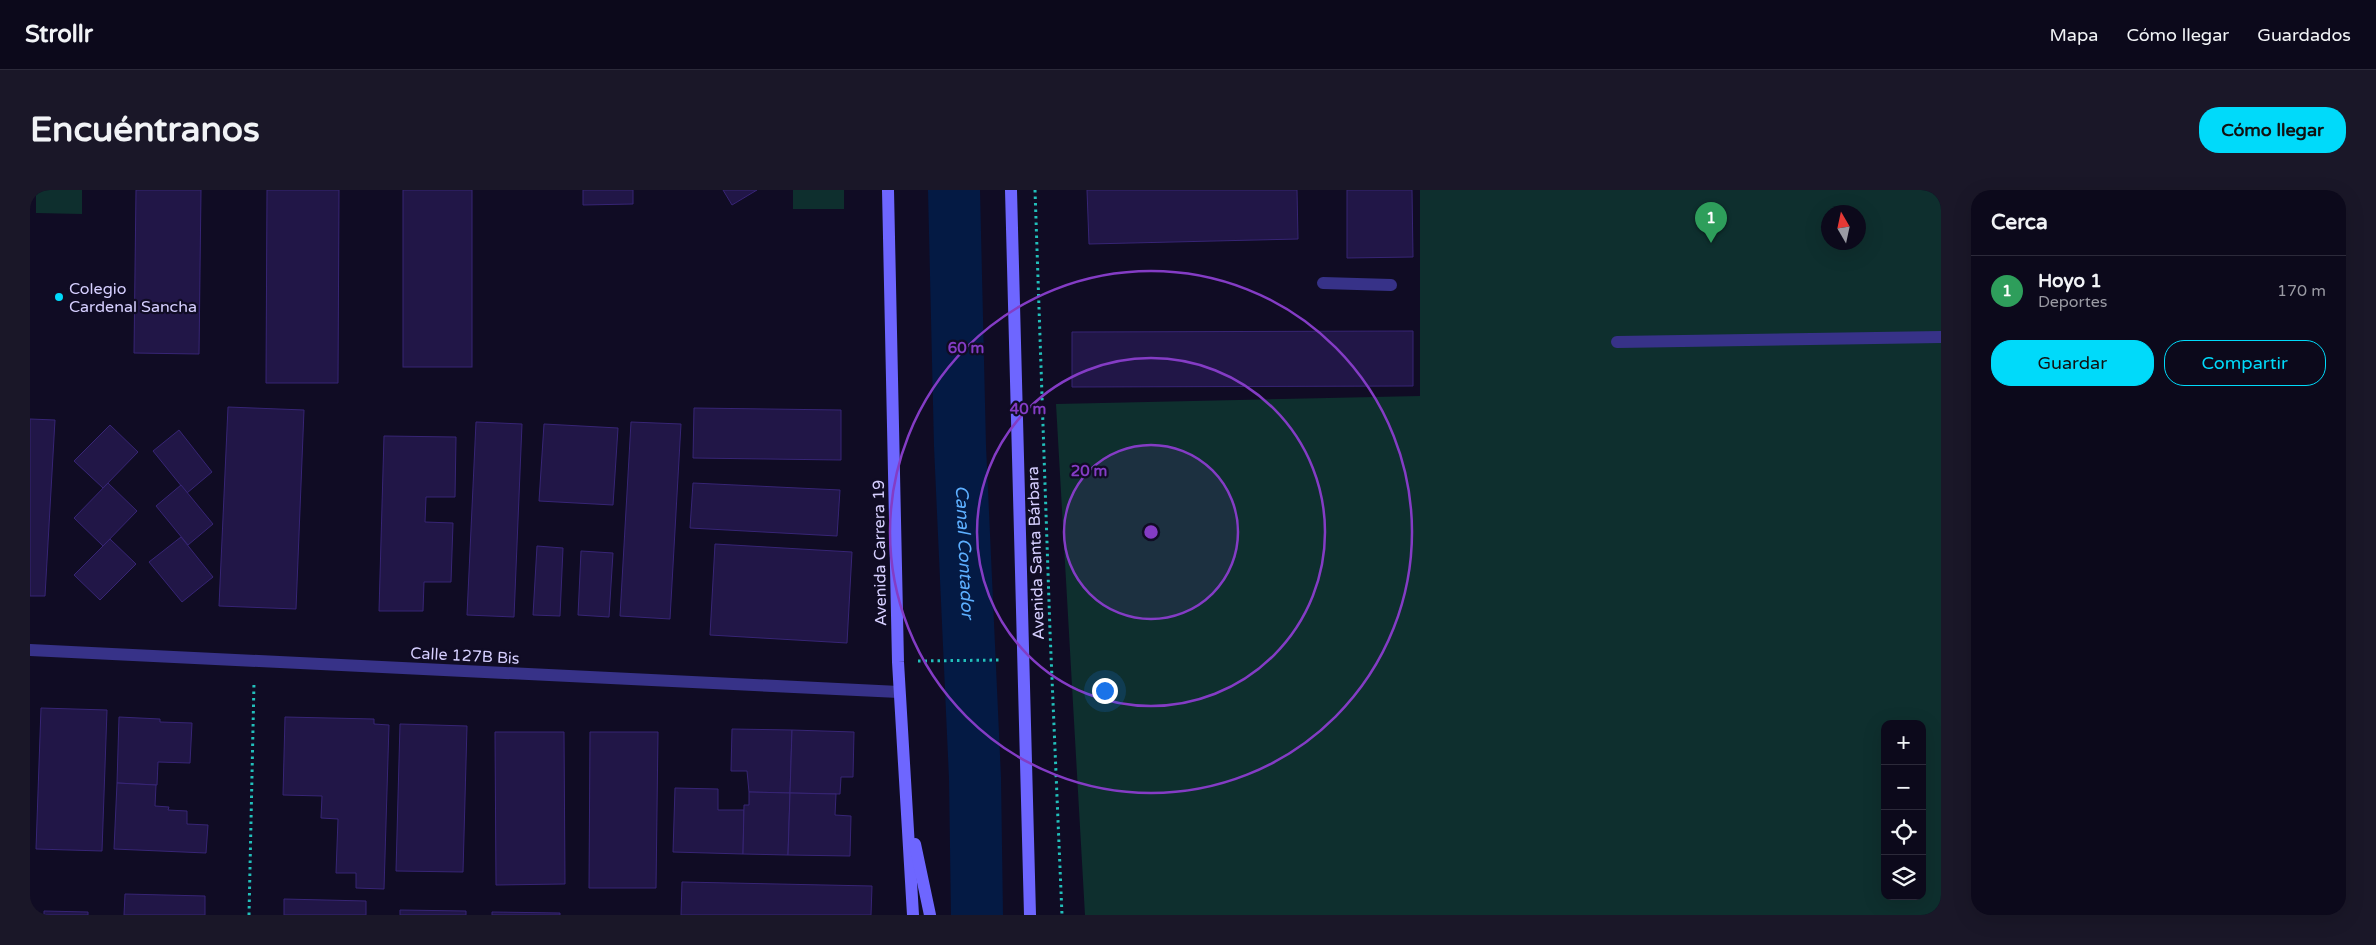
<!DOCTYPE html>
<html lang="es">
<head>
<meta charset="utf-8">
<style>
	:root { --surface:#0c091b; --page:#1a1728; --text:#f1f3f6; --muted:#9a9aa3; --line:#2c2a3a; --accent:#00dafa }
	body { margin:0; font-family:"Varela Round",sans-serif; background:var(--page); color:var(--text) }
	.controls { position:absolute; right:15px; bottom:15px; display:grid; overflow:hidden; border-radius:10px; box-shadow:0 5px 20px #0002 }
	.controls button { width:45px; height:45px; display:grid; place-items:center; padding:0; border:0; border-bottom:1px solid var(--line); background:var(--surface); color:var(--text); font:25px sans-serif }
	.compass { position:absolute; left:1791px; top:15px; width:45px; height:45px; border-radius:50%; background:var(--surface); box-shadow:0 5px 20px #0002; rotate:351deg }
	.you { position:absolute; left:1074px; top:500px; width:18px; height:18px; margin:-12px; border:4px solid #fff; border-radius:50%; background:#1a73e8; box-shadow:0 0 0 8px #1a73e833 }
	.badge { display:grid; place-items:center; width:32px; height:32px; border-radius:50%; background:var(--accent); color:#fff; font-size:16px; font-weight:700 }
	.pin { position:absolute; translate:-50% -41px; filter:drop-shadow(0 1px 2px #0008) }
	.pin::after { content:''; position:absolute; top:26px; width:18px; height:15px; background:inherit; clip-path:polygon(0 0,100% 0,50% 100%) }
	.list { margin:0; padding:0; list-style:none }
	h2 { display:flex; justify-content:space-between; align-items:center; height:65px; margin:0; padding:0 20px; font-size:21px }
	h2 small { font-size:16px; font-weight:400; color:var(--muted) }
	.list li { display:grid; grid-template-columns:32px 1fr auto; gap:15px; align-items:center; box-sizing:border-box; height:70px; padding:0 20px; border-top:1px solid var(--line) }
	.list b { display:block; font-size:19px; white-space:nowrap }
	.list p { margin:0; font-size:16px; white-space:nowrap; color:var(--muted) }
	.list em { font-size:16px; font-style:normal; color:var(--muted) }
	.actions { display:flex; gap:10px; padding:15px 20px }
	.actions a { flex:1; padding:11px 0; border:1px solid var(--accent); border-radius:20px; text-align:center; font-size:18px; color:var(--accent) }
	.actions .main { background:var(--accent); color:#111 }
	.icon { flex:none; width:28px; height:28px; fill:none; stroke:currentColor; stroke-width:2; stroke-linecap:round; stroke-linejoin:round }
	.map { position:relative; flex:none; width:1911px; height:725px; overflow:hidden; border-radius:20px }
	header { display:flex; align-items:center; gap:30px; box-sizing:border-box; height:70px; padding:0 25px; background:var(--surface); border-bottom:1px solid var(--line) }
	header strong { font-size:24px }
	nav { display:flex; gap:28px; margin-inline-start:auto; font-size:18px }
	.intro { display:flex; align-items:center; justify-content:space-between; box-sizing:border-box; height:120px; padding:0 30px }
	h1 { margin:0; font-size:35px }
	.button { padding:12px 22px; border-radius:20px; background:var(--accent); color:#111; font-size:18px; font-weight:700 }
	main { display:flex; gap:30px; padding:0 30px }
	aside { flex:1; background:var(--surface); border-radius:20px; box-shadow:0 5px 20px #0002 }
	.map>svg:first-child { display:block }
	.green { fill:#0e2f2e; fill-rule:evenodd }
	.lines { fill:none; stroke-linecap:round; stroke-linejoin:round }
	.river { stroke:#041a44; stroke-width:52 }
	.building { fill:#211647; stroke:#372575 }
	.path { stroke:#22c0bb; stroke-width:3; stroke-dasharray:2.5 4; stroke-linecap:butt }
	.lane { stroke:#373288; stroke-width:12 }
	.street { stroke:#373288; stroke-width:12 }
	.secondary { stroke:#6e66ff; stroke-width:12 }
	.ring { fill:none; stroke:#843cc5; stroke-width:2.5 }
	.poi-dot { fill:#00dafa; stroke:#100c24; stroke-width:2 }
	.labels { text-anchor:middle; stroke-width:4.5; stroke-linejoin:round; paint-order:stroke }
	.poi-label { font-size:16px; fill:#d6cfff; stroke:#100c24; text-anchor:start }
	.street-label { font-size:16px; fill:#d6cfff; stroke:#100c24 }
	.water-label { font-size:18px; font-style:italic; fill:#5dafff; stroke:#100c24 }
	.centre { fill:#843cc5; stroke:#100c24; stroke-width:2.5 }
	.ring-label { font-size:15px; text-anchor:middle; font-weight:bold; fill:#843cc5; stroke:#100c24; stroke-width:4.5; stroke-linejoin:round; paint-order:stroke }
</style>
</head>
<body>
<header>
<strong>Strollr</strong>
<nav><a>Mapa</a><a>Cómo llegar</a><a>Guardados</a></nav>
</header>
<div class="intro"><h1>Encuéntranos</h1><a class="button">Cómo llegar</a></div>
<main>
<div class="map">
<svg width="1911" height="725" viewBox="0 0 1911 725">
	<rect width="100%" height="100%" fill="#100c24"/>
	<g class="green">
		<path d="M6,0H52V24L6,23Z"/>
		<rect x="763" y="0" width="51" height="19"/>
		<path d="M1390,0H1911V725H1055L1026,214L1390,206ZM1798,22H1828V52H1798ZM1855,534H1892V706H1855Z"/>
	</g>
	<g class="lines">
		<path class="river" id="s1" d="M924,0L930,256L945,588L947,725"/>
	</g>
	<g class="building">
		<path d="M106,0H171L169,164L104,163Z"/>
		<path d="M237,0H309L308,193H236Z"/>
		<rect x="373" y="0" width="69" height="177"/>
		<path d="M553,0H603V14L553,15Z"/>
		<path d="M693,0H727L702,15Z"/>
		<path d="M1057,0H1267L1268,49L1059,54Z"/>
		<path d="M1317,0H1382L1383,67L1317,68Z"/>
		<path d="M1383,141V196L1042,197V142Z"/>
		<path d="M198,217L274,220L266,419L189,416Z"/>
		<path d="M664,218L811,220V270L663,268Z"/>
		<path d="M0,229L25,230L15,406H0Z"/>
		<path d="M446,232L492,234L484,427L437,425Z"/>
		<path d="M601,232L651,234L640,429L590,426Z"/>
		<path d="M514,234L588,238L583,315L509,311Z"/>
		<path d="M80,235L108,262L73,298L44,271Z"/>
		<path d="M149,240L182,282L157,303L123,261Z"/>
		<path d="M354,246L426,247L425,307H396L395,332L423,333L421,392H394L393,421H349Z"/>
		<path d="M78,293L107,321L73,356L44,328Z"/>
		<path d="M663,293L810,300L807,346L660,338Z"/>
		<path d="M151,295L183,334L158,355L126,316Z"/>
		<path d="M151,347L183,387L152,412L119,372Z"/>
		<path d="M80,349L106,374L70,410L44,385Z"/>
		<path d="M685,354L822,362L817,453L680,445Z"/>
		<path d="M507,356L533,358L530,426L503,425Z"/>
		<path d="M551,361L583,363L579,427L548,425Z"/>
		<path d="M11,518L77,520L72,661L6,659Z"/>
		<path d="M89,527L130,529V532L162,533L160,573L128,572L127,595L87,593Z"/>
		<path d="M255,527L344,529V534L359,535L354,699L326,698V683H306L308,629L291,628L292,606L253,605Z"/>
		<path d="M370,534L437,536L433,682L366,681Z"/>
		<path d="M702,539L762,540L760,603L719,602L717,581H701Z"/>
		<path d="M762,540L824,542L823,587H811L810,604L760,603Z"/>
		<path d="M465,542H534L535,694L466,695Z"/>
		<path d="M560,542H628L626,698H559Z"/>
		<path d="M87,593L126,595L125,616L139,617L138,620L157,621V634L178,635L176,663L84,659Z"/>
		<path d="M645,598L688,599V620H714L713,664L643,662Z"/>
		<path d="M719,602L760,603L758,665L713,664L714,615H719Z"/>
		<path d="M760,603L806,604L805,625L821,626L820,666L758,665Z"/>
		<path d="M652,692L842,696L841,725H651Z"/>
		<path d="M95,704L175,706V725H94Z"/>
		<path d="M254,709L336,711V725H254Z"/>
		<path d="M370,720L436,721V725H370Z"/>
		<path d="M14,721L58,722V725H14Z"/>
		<path d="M462,722L530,723V725H462Z"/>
	</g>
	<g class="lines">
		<g class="path">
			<path d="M1005,0L1020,441L1032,725"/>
			<path d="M888,471L972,470"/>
			<path d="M219,725L224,492"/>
		</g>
		<g class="lane">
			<path d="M1293,93L1361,95"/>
			<path d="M1587,152L1911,147"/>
		</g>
		<path class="street" d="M0,460L869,502"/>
		<g class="secondary">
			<path d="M858,0L868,472L883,725"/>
			<path d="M981,0L1000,725"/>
			<path d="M885,654L900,725"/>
		</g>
	</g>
	<circle cx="1121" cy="342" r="87" fill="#843cc5" fill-opacity=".12"/>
	<g class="ring">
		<circle cx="1121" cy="342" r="87"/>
		<circle cx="1121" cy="342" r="174"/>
		<circle cx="1121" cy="342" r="261"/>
	</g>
	<circle class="poi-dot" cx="29" cy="107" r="5"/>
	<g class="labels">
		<g class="poi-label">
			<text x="39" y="104">Colegio<tspan x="39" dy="18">Cardenal Sancha</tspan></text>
		</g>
		<g class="street-label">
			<text transform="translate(849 363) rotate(-91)" y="6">Avenida Carrera 19</text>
			<text transform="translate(1005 363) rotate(-92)" y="6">Avenida Santa Bárbara</text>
			<text transform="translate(435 465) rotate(3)" y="6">Calle 127B Bis</text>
		</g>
		<g class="water-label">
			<text dy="6" stroke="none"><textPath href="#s1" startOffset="362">Canal Contador</textPath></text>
		</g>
	</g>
	<circle cx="1121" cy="342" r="8" class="centre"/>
	<g class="ring-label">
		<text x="936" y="163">60 m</text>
		<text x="998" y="224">40 m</text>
		<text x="1059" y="286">20 m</text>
	</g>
</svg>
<div class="controls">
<button>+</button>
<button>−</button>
<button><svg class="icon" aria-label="locate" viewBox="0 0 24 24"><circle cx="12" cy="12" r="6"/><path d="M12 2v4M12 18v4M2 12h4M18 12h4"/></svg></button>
<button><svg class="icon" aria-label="layers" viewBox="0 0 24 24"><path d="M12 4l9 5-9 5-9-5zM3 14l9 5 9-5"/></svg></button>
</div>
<svg class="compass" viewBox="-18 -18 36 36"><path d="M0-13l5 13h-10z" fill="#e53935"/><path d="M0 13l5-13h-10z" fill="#9a9aa3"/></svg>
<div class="you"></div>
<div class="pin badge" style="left:1681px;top:53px;background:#2e9e5b">1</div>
</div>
<aside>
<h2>Cerca<small></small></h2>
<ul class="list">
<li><span class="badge" style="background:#2e9e5b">1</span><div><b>Hoyo 1</b><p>Deportes</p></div><em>170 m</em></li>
</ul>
<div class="actions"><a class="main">Guardar</a><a>Compartir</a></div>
</aside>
</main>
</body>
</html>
